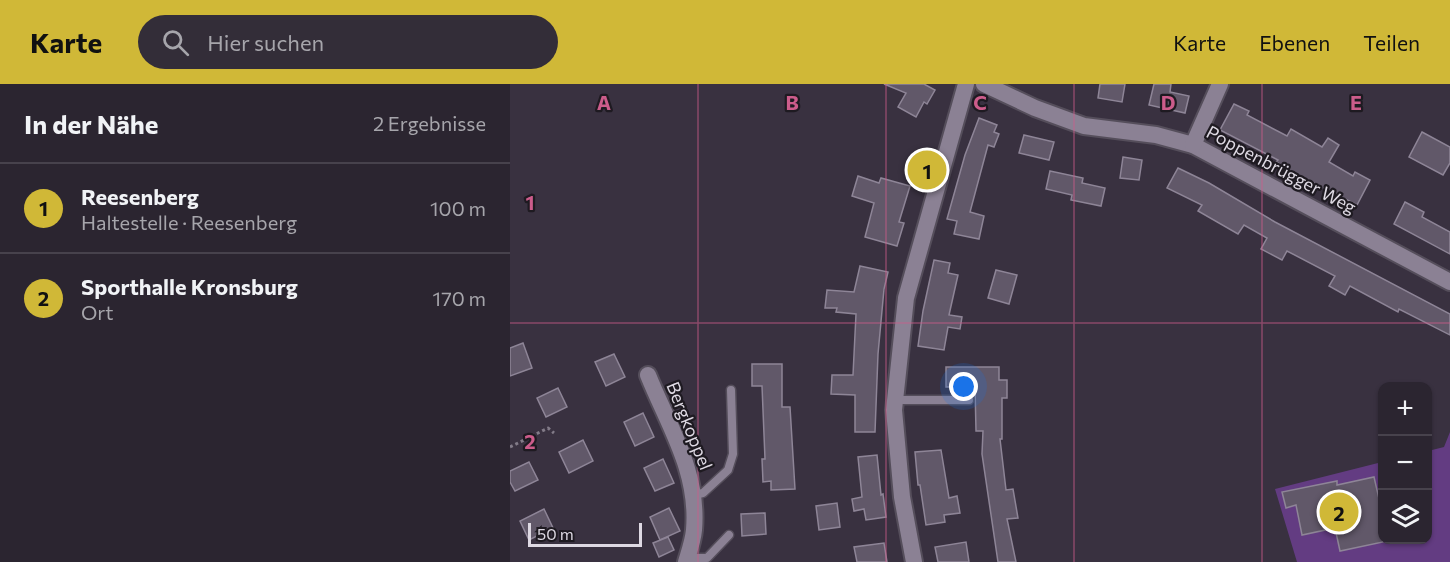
<!DOCTYPE html>
<html lang="de">
<head>
<meta charset="utf-8">
<style>
	:root { --surface:#2b2530; --page:#332d38; --text:#f1f3f6; --muted:#a6a5ab; --line:#47424c; --accent:#d0b837 }
	body { margin:0; font-family:Commissioner,sans-serif; background:var(--page); color:var(--text) }
	.controls { position:absolute; right:18px; bottom:18px; display:grid; overflow:hidden; border-radius:12px; box-shadow:0 2px 4px #0004 }
	.controls button { width:54px; height:54px; display:grid; place-items:center; padding:0; border:0; border-bottom:2px solid var(--line); background:var(--surface); color:var(--text); font:30px sans-serif }
	.scale { position:absolute; left:18px; bottom:15px; width:114px; box-sizing:border-box; padding-left:6px; border:3px solid #ded9e3; border-top:0; font-size:16px; line-height:21px; white-space:nowrap; color:#ded9e3; -webkit-text-stroke:4px #1e1a21; paint-order:stroke }
	.you { position:absolute; left:454px; top:303px; width:21px; height:21px; margin:-15px; border:4px solid #fff; border-radius:50%; background:#1a73e8; box-shadow:0 0 0 9px #1a73e833 }
	.badge { display:grid; place-items:center; width:39px; height:39px; border-radius:50%; background:var(--accent); color:#111; font-size:20px; font-weight:700 }
	.pin { position:absolute; translate:-50% -50%; border:3px solid #fff; box-shadow:0 2px 6px #0006 }
	.list { margin:0; padding:0; list-style:none }
	h2 { display:flex; justify-content:space-between; align-items:center; height:78px; margin:0; padding:0 24px; font-size:26px }
	h2 small { font-size:20px; font-weight:400; color:var(--muted) }
	.list li { display:grid; grid-template-columns:39px 1fr auto; gap:18px; align-items:center; box-sizing:border-box; height:90px; padding:0 24px; border-top:2px solid var(--line) }
	.list b { display:block; font-size:22px; white-space:nowrap }
	.list p { margin:0; font-size:20px; white-space:nowrap; color:var(--muted) }
	.list em { font-size:20px; font-style:normal; color:var(--muted) }
	.icon { flex:none; width:33px; height:33px; fill:none; stroke:currentColor; stroke-width:2; stroke-linecap:round; stroke-linejoin:round }
	.map { position:relative; flex:none; width:940px; height:478px; overflow:hidden }
	header { display:flex; align-items:center; gap:36px; box-sizing:border-box; height:84px; padding:0 30px; background:var(--accent); color:#111 }
	header strong { font-size:28px }
	nav { display:flex; gap:33px; margin-inline-start:auto; font-size:21px }
	.search { width:420px; height:54px; background:var(--page); display:flex; align-items:center; gap:15px; box-sizing:border-box; padding:0 21px; border-radius:33px; color:var(--muted); font-size:22px }
	main { display:flex }
	aside { flex:1; background:var(--surface) }
	.map>svg:first-child { display:block }
	.green { fill:#633c82 }
	.building { fill:#615869; stroke:#8e8597; stroke-width:1.5 }
	.lines { fill:none; stroke-linecap:round; stroke-linejoin:round }
	.service-casing { stroke:#554e5b; stroke-width:11 }
	.minor-casing { stroke:#554e5b; stroke-width:20 }
	.path { stroke:#827b88; stroke-width:3; stroke-dasharray:3 3; stroke-linecap:butt }
	.service { stroke:#8b8194; stroke-width:8 }
	.minor { stroke:#8b8194; stroke-width:16 }
	.grid { fill:none; stroke:#cc5c8b; stroke-width:1.5; stroke-opacity:0.55 }
	.labels { text-anchor:middle; stroke-width:4.5; stroke-linejoin:round; paint-order:stroke }
	.street-label { font-size:18px; fill:#ded9e3; stroke:#1e1a21 }
	.grid-label { font-size:20px; text-anchor:middle; font-weight:bold; fill:#cc5c8b; stroke:#1e1a21; stroke-width:4.5; stroke-linejoin:round; paint-order:stroke }
</style>
</head>
<body>
<header>
<strong>Karte</strong>
<div class="search"><svg class="icon" aria-label="search" viewBox="0 0 24 24"><circle cx="10" cy="10" r="6"/><path d="M15 15l6 6"/></svg>Hier suchen</div>
<nav><a>Karte</a><a>Ebenen</a><a>Teilen</a></nav>
</header>
<main>
<aside>
<h2>In der Nähe<small>2 Ergebnisse</small></h2>
<ul class="list">
<li><span class="badge">1</span><div><b>Reesenberg</b><p>Haltestelle · Reesenberg</p></div><em>100 m</em></li>
<li><span class="badge">2</span><div><b>Sporthalle Kronsburg</b><p>Ort</p></div><em>170 m</em></li>
</ul>
</aside>
<div class="map">
<svg width="940" height="478" viewBox="0 0 940 478">
	<rect width="100%" height="100%" fill="#393140"/>
	<path class="green" d="M940,348V478H787L765,405L872,378V456H918V367L934,363Z"/>
	<g class="building">
		<path d="M374,0H414L425,6L417,20L414,18L406,33L388,23L396,9Z"/>
		<path d="M590,0H615L612,18L588,14Z"/>
		<path d="M644,0H661L660,8L679,12L675,29L639,21Z"/>
		<path d="M724,20L739,27L737,31L777,52L781,45L812,63L818,54L829,61L819,78L843,92L845,88L860,96L847,121L782,88L766,78L768,76L710,46Z"/>
		<path d="M469,34L487,41L484,48L489,50L484,63L478,61L460,128L474,132L469,155L444,150L447,137L437,135L455,71Z"/>
		<path d="M912,48L940,63V79L933,91L899,73Z"/>
		<path d="M514,51L544,58L539,76L509,69Z"/>
		<path d="M613,73L632,76L629,96L610,94Z"/>
		<path d="M668,84L699,99L765,138L940,230V251L889,225L888,228L840,202L835,211L819,202L825,192L777,167L772,176L751,165L757,154L734,141L728,150L688,127L692,121L657,104Z"/>
		<path d="M540,87L573,94L572,99L595,104L591,122L561,116L562,111L536,105Z"/>
		<path d="M348,92L369,99L371,94L400,102L389,138L394,139L387,162L355,153L364,119L342,112Z"/>
		<path d="M895,118L914,128L912,133L940,148V170L884,140Z"/>
		<path d="M424,176L440,179L438,189L448,191L439,231L452,233L450,245L438,243L434,266L408,262L413,227Z"/>
		<path d="M350,182L378,188L374,205L368,270L365,348H345V311L321,310L322,291H343L346,230L326,228L327,224H315L317,206L344,208Z"/>
		<path d="M486,186L507,191L499,220L478,214Z"/>
		<path d="M13,259L22,284L0,292V264Z"/>
		<path d="M104,270L115,293L96,302L85,278Z"/>
		<path d="M242,280H272V323H280L285,405L261,406V397L253,398L252,375H255L252,302H242Z"/>
		<path d="M436,283H489V296H497V314H492V355H490L496,406L503,405L508,434L497,435L506,478H488L472,370L473,347H466L465,303H436Z"/>
		<path d="M48,304L57,323L36,333L27,314Z"/>
		<path d="M133,329L144,353L125,362L114,338Z"/>
		<path d="M73,356L83,377L59,389L49,368Z"/>
		<path d="M431,366L439,414L447,412L450,429L434,431L435,438L416,441L410,401H408L405,368Z"/>
		<path d="M367,371L371,411L373,410L376,433L356,436L354,425L344,427L342,415L352,413L348,373Z"/>
		<path d="M153,375L164,399L145,407L134,384Z"/>
		<path d="M19,378L28,396L5,407L0,398V387Z"/>
		<path d="M864,393L873,432V458L830,467L825,444L792,451L786,421L776,424L772,408L827,397V401Z"/>
		<path d="M327,419L330,443L309,446L306,422Z"/>
		<path d="M159,424L170,447L150,456L140,433Z"/>
		<path d="M34,425L43,444L19,456L10,437Z"/>
		<path d="M255,429L256,450L232,452L231,430Z"/>
		<path d="M158,453L164,466L149,473L143,459Z"/>
		<path d="M456,458L459,478H428L425,463Z"/>
		<path d="M374,459L377,478H347L344,463Z"/>
	</g>
	<g class="lines">
		<g class="service-casing">
			<g id="service">
				<path d="M385,316H459"/>
				<path d="M184,411L193,409L218,386L223,370L221,306"/>
				<path d="M178,474H197L219,451"/>
			</g>
		</g>
		<g class="minor-casing">
			<g id="minor">
				<path d="M474,0L525,24L574,42L646,51L683,61L940,198"/>
				<path d="M683,61L710,0"/>
				<path d="M138,291C159,343 189,388 184,446C183,457 179,468 176,478"/>
				<path d="M404,478L392,413L384,326L396,214L456,0"/>
			</g>
		</g>
		<path class="path" d="M0,363L38,344L44,349"/>
		<use href="#service" class="service"/>
		<use href="#minor" class="minor"/>
	</g>
	<path class="grid" d="M188,0V478M376,0V478M564,0V478M752,0V478M0,239H940"/>
	<g class="labels">
		<g class="street-label">
			<text transform="translate(771 86) rotate(28)" y="6">Poppenbrügger Weg</text>
			<text transform="translate(179 342) rotate(68)" y="6">Bergkoppel</text>
		</g>
	</g>
	<g class="grid-label">
		<text x="94" y="26">A</text>
		<text x="282" y="26">B</text>
		<text x="470" y="26">C</text>
		<text x="658" y="26">D</text>
		<text x="846" y="26">E</text>
		<text x="20" y="126">1</text>
		<text x="20" y="365">2</text>
	</g>
</svg>
<div class="controls">
<button>+</button>
<button>−</button>
<button><svg class="icon" aria-label="layers" viewBox="0 0 24 24"><path d="M12 4l9 5-9 5-9-5zM3 14l9 5 9-5"/></svg></button>
</div>
<div class="scale">50 m</div>
<div class="you"></div>
<div class="pin badge" style="left:417px;top:86px">1</div>
<div class="pin badge" style="left:829px;top:428px">2</div>
</div>
</main>
</body>
</html>
